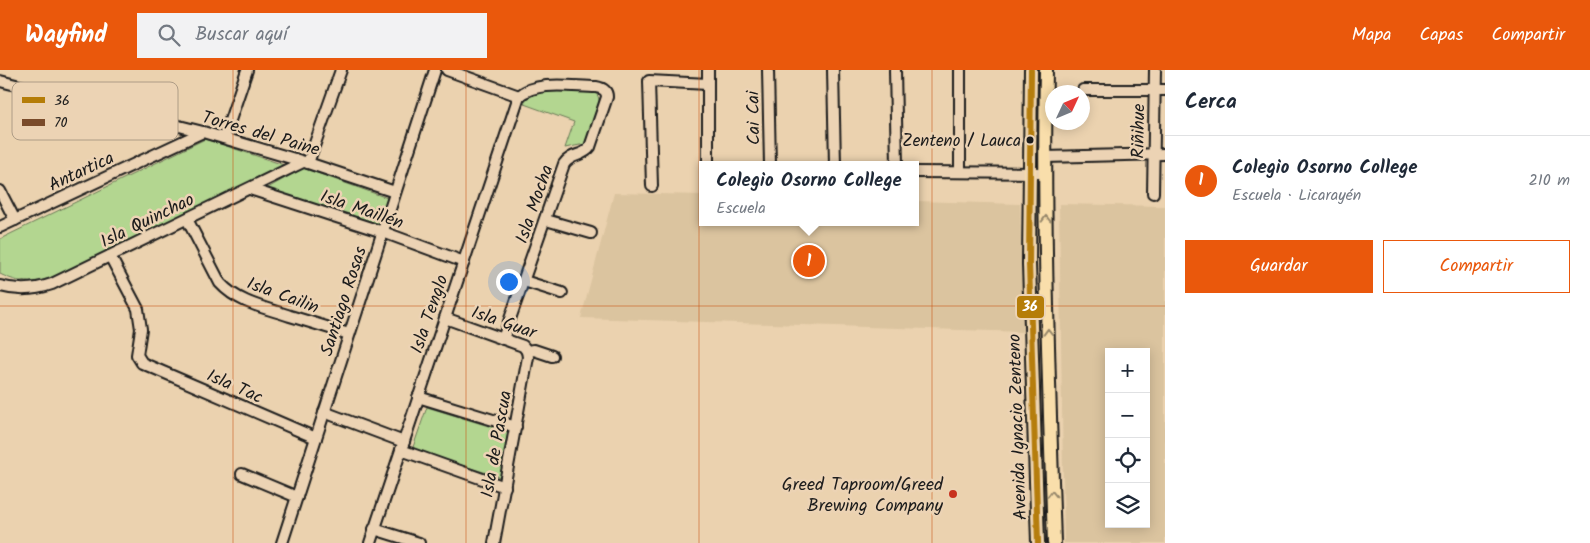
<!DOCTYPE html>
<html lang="es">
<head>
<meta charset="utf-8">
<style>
	:root { --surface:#fff; --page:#f2f2f3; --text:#1f2937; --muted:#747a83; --line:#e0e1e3; --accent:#ea580c }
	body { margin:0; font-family:Kalam,sans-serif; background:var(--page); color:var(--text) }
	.controls { position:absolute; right:15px; bottom:15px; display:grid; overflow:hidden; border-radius:0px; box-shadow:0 2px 12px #0003 }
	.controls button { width:45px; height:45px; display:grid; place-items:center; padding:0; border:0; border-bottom:1px solid var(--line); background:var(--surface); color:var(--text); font:25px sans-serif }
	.compass { position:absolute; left:1045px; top:15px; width:45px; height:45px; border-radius:50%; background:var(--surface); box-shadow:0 2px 12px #0003; rotate:46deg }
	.you { position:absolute; left:508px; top:211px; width:18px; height:18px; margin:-12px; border:4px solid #fff; border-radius:50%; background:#1a73e8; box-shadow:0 0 0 8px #1a73e833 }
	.badge { display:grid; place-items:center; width:32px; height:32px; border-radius:50%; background:var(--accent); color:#fff; font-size:16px; font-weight:700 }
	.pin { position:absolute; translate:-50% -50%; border:2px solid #fff; box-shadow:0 1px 5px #0006 }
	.popup { position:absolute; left:699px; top:91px; width:220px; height:65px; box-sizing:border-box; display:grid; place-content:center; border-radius:0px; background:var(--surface); filter:drop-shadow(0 1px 4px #0005); font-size:16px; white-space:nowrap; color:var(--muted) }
	.popup b { font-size:19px; color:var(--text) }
	.popup::after { content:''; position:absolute; left:50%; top:100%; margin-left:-10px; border:10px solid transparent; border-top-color:var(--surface) }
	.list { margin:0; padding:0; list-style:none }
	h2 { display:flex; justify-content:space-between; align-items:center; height:65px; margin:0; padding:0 20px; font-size:21px }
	h2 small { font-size:16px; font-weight:400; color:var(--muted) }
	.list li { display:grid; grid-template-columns:32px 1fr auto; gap:15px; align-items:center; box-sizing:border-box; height:90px; padding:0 20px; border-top:1px solid var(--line) }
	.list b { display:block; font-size:19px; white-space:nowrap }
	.list p { margin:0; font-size:16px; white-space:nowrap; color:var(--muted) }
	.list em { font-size:16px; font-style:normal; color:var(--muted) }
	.actions { display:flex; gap:10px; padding:15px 20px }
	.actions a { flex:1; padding:11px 0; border:1px solid var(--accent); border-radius:0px; text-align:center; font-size:18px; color:var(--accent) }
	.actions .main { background:var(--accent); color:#fff }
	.icon { flex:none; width:28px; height:28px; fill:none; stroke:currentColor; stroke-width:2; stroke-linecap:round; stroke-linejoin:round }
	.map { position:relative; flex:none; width:1165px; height:473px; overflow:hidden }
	header { display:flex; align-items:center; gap:30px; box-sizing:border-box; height:70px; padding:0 25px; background:var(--accent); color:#fff }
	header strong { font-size:24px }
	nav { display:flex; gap:28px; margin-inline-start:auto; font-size:18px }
	.search { width:350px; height:45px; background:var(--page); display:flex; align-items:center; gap:12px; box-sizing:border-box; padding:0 18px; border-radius:0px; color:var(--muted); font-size:19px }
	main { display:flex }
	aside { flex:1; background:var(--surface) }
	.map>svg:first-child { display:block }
	.built { fill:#dbc49f; fill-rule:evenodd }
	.green { fill:#b3d690; stroke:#687956 }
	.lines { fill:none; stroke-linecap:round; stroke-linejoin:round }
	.minor-casing { stroke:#1c1c1c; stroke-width:14 }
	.major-casing { stroke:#1c1c1c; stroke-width:16 }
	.minor { stroke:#ecd3b4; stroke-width:10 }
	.major { stroke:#f9deab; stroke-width:12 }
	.bus-1-casing { stroke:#ecd3b4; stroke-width:10 }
	.bus-1 { stroke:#b57d08; stroke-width:6 }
	.oneway { stroke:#96876b }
	.grid { fill:none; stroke:#c9500e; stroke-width:1; stroke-opacity:0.55 }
	.bus-dot { fill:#1c1c1c; stroke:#ecd3b4; stroke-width:2 }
	.poi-dot { fill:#c8321e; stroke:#ecd3b4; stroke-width:2 }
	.labels { text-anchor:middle; stroke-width:5; stroke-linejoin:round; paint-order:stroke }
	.bus-label { font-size:17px; fill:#1c1c1c; stroke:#ecd3b4; text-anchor:end }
	.street-label { font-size:18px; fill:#1c1c1c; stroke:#ecd3b4 }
	.poi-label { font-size:18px; fill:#1c1c1c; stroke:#ecd3b4; text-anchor:end }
	.key { fill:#ecd3b4; stroke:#ae9c86; stroke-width:1 }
	.key-label { font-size:14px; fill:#1c1c1c }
	.line-badge { stroke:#ecd3b4; stroke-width:2 }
	.badge-label { font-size:14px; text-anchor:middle; font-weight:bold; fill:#fff }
</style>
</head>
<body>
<header>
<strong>Wayfind</strong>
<div class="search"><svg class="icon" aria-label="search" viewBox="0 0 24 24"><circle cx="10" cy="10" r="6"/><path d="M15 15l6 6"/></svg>Buscar aquí</div>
<nav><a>Mapa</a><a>Capas</a><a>Compartir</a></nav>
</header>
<main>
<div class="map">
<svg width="1165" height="473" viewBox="0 0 1165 473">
	<rect width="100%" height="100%" fill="#ebd2af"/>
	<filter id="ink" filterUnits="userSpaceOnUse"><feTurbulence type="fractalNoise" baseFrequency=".02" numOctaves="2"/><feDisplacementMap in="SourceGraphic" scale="10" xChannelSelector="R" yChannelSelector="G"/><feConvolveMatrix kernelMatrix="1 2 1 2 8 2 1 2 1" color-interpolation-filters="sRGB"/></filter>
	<g filter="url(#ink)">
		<g class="built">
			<path d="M614,123L703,125V152H915V131L1020,134L1024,262L581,248Z"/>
			<path d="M1059,134L1165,136V473H1064ZM1109,282H1146V454H1109Z"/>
		</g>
		<g class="green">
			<path d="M538,20L595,22C607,33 590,61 585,74L565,78L574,52L524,34L528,25Z"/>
			<path d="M205,69L284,95L65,202C40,212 26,217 0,204V169Z"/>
			<path d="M303,98L393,130L383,160L266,119Z"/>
			<path d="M427,337L508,362L500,407L412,380Z"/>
		</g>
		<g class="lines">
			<g class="minor-casing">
				<g id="minor">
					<path d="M447,0L519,26"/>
					<path d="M708,0V95"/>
					<path d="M768,0L770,95"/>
					<path d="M833,0L835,95"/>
					<path d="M895,0L897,95"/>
					<path d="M960,0V102"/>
					<path d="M0,11L203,62L308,93L395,122"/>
					<path d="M1083,20H1165"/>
					<path d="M224,68L247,0"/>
					<path d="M1045,87L1165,84"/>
					<path d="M308,93L341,0"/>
					<path d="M915,102L1045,103"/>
					<path d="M652,116L649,11L708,14"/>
					<path d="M250,119L383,162L464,192"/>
					<path d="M0,121L15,150"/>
					<path d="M1153,123L1155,0"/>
					<path d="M187,149L220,213C238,233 266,238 290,246C310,252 330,258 349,264"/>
					<path d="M546,150L591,163"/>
					<path d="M0,157L203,62"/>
					<path d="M110,186L138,239L141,259L137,285L142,293L316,368"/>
					<path d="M524,211L562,223"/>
					<path d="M0,216C18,221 35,220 52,214L303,92"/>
					<path d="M445,248L523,276L527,281L534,280L552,286"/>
					<path d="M503,269L564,94C571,83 583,87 590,77L607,27C607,20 602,18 596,17C573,17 537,10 519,26"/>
					<path d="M418,327L516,357"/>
					<path d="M324,342L404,372"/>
					<path d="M401,380L505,417"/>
					<path d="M242,404L297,427"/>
					<path d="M374,459L419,473"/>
					<path d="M282,473L435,0"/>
					<path d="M370,473L519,26"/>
					<path d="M494,473L528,287L527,281"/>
				</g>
			</g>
			<g class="major-casing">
				<g id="major">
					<path d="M1031,0L1029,194L1038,473"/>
					<path d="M1046,0C1043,158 1049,315 1054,473"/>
				</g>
			</g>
			<use href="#minor" class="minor"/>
			<use href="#major" class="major"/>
			<g class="bus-1-casing">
				<path id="bus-1" d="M1031,0L1029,194L1038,473"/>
			</g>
			<use href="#bus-1" class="bus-1"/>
		</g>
		<defs><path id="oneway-chevron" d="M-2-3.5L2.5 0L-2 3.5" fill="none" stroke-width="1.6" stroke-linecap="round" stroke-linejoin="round" transform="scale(1.25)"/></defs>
		<g class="oneway">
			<use href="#oneway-chevron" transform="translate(1046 149) rotate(-91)"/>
			<use href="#oneway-chevron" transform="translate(1048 262) rotate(-91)"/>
			<use href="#oneway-chevron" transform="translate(1052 424) rotate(-92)"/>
		</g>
	</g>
	<path class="grid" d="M233,0V473M466,0V473M699,0V473M932,0V473M0,236H1165"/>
	<circle class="bus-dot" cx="1030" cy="70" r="4.5"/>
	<circle class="poi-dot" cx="953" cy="424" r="5"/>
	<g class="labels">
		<g class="bus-label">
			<text x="1021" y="76">Zenteno / Lauca</text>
		</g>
		<g class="street-label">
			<text transform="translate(753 48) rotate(-91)" y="6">Cai Cai</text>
			<text transform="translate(1138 61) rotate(-89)" y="6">Riñihue</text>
			<text transform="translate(261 63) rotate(16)" y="6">Torres del Paine</text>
			<text transform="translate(81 101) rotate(-25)" y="6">Antartica</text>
			<text transform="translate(534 134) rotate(-71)" y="6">Isla Mocha</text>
			<text transform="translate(362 139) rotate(19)" y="6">Isla Maillén</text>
			<text transform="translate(147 150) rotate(-26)" y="6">Isla Quinchao</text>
			<text transform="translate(283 225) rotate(20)" y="6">Isla Cailin</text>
			<text transform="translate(343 231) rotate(-72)" y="6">Santiago Rosas</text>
			<text transform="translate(429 244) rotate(-71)" y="6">Isla Tenglo</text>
			<text transform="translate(504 252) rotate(19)" y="6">Isla Guar</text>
			<text transform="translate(235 316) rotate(24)" y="6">Isla Tac</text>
			<text transform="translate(1017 357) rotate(-92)" y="6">Avenida Ignacio Zenteno</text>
			<text transform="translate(496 374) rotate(-80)" y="6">Isla de Pascua</text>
		</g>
		<g class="poi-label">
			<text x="943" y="420">Greed Taproom/Greed<tspan x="943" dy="21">Brewing Company</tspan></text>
		</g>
	</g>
	<rect x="12" y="12" width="166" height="58" rx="8" class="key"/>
	<rect x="22" y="27" width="23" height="6" fill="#b57d08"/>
	<rect x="22" y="49" width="23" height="7" fill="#7a4b2a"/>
	<g class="key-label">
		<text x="54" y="35">36</text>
		<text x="54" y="57">70</text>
	</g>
	<rect class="line-badge" x="1016" y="225" width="29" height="24" rx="5" fill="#b57d08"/>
	<g class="badge-label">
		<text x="1030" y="241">36</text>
	</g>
</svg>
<div class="controls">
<button>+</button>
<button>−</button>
<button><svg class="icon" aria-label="locate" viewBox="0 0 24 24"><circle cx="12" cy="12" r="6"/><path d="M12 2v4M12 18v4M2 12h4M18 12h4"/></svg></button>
<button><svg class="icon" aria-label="layers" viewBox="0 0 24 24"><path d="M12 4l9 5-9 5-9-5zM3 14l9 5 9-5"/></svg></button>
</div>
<svg class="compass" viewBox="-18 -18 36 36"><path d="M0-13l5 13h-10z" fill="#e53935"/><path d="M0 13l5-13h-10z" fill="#747a83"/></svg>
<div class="you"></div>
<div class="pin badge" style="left:809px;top:191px">1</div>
<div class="popup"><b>Colegio Osorno College</b>Escuela</div>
</div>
<aside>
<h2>Cerca<small></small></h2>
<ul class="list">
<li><span class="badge">1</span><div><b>Colegio Osorno College</b><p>Escuela · Licarayén</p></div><em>210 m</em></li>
</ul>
<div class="actions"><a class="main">Guardar</a><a>Compartir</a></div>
</aside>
</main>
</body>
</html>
